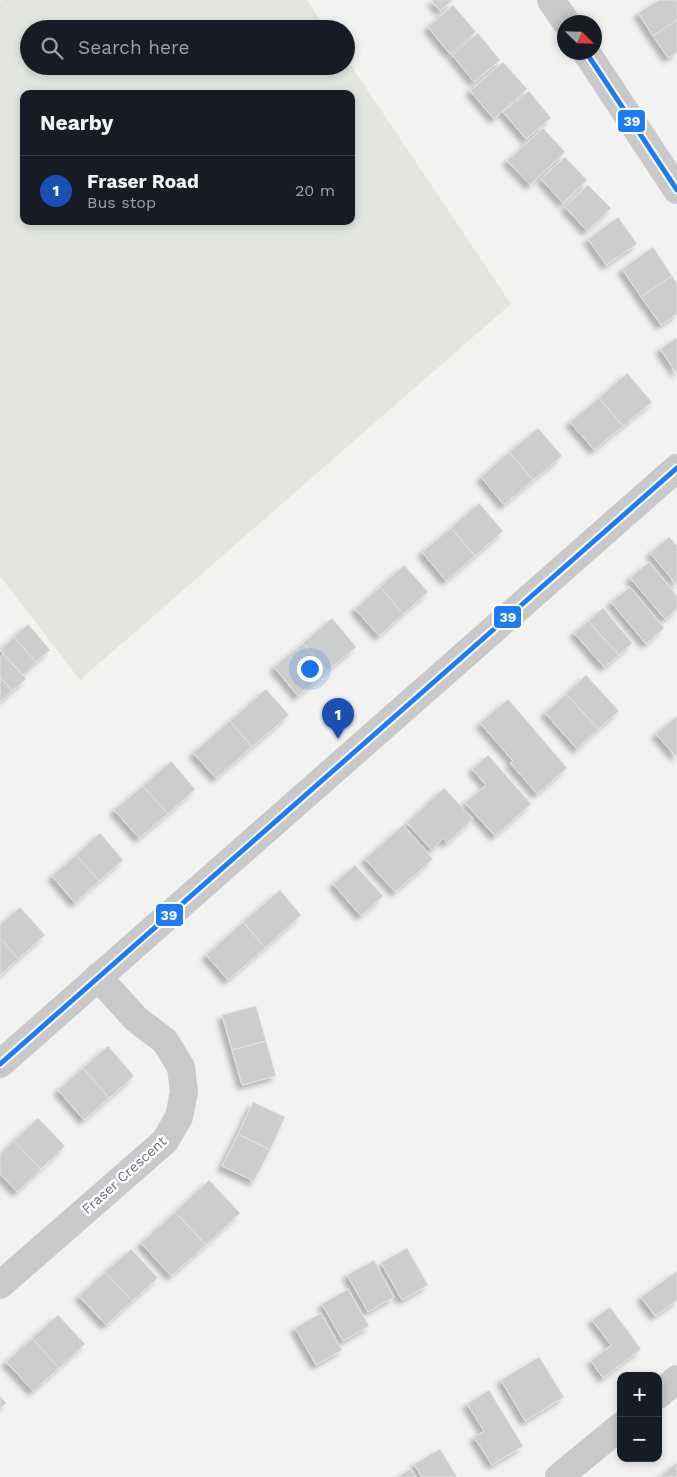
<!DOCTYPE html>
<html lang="en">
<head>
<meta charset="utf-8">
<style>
	:root { --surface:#171b24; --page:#242831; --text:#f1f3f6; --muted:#9ea1a6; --line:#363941; --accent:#8c9099 }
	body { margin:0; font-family:"Work Sans",sans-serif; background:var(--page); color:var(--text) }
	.controls { position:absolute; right:15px; bottom:15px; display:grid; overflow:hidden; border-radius:10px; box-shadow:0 2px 8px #0003 }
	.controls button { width:45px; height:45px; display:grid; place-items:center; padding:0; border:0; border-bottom:1px solid var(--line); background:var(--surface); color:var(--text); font:25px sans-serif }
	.compass { position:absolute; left:557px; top:15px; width:45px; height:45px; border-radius:50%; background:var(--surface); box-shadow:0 2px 8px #0003; rotate:113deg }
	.you { position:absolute; left:309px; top:668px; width:18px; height:18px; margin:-12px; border:4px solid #fff; border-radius:50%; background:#1a73e8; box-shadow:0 0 0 8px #1a73e833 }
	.badge { display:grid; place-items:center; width:32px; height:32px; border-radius:50%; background:var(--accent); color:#fff; font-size:16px; font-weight:700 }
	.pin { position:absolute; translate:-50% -41px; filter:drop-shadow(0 1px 2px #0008) }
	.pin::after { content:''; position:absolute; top:26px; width:18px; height:15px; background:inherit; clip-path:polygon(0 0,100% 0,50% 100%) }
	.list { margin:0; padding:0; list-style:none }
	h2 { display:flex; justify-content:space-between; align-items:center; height:65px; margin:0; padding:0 20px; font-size:21px }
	h2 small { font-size:16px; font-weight:400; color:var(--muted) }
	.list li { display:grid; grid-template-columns:32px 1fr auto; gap:15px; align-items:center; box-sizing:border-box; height:70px; padding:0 20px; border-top:1px solid var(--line) }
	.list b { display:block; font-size:19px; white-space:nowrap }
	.list p { margin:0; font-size:16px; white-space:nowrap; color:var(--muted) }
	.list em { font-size:16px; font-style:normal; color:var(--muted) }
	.icon { flex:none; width:28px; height:28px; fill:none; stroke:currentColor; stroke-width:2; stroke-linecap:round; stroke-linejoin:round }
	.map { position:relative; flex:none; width:677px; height:1477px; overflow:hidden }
	.search { position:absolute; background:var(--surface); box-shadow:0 2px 8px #0003; left:20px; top:20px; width:335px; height:55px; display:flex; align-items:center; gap:12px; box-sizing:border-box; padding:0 18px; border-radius:28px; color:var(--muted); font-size:19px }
	.panel { position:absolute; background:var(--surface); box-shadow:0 2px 8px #0003; left:20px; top:90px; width:335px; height:135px; border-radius:10px }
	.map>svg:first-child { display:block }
	.green { fill:#e2e5e0; fill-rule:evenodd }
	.building { fill:#cccdcd; stroke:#e2e2e1; filter:url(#shadow) }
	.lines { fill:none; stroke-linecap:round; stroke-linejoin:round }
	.street { stroke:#c9c9ca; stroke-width:28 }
	.bus-1-casing { stroke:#fff; stroke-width:9 }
	.bus-1 { stroke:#1e7bf6; stroke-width:5 }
	.labels { text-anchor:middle; stroke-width:5; stroke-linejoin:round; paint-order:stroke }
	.street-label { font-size:14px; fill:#676e7d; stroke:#fff }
	.line-badge { stroke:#fff; stroke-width:2 }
	.badge-label { font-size:14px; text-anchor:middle; font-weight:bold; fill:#fff }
</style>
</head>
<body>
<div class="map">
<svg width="677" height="1477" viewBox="0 0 677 1477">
	<defs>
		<filter id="shadow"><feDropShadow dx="-4.5" dy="4.5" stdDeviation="2.5" flood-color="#0004"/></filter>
	</defs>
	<rect width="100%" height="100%" fill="#f2f3f1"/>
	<path class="green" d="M2,0H307L326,29H29V66H346V58L511,304L80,680L0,576V2ZM24,94H351V221H24Z"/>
	<g class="building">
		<path d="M431,0H453L440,11Z"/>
		<path d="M659,0H677V20L653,36L638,13Z"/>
		<path d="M453,5L476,32L450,54L428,27Z"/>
		<path d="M677,20V52L668,58L653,36Z"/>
		<path d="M478,33L500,60L474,82L452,55Z"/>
		<path d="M503,62L527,89L494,119L470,91Z"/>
		<path d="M529,91L551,118L526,139L503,112Z"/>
		<path d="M543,128L565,152L530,185L507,161Z"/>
		<path d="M565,157L587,180L563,203L541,179Z"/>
		<path d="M588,185L611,208L587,231L565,207Z"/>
		<path d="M618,217L637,244L606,265L588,239Z"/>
		<path d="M653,247L672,276L641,297L622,269Z"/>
		<path d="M672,276L677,283V314L661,325L641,297Z"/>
		<path d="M677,337V374L660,349Z"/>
		<path d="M627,373L652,402L623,426L599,398Z"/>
		<path d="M599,398L623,426L594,450L570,422Z"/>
		<path d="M538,428L562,456L533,480L509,452Z"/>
		<path d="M509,452L533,480L504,505L481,477Z"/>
		<path d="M479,503L503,531L475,556L451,528Z"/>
		<path d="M451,528L475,556L446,581L422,552Z"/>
		<path d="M669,537L677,546V585L650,553Z"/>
		<path d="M649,562L677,596V609L665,619L630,578Z"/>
		<path d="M404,565L428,592L403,614L380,587Z"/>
		<path d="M380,587L403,614L379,636L355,609Z"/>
		<path d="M630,587L664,628L646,644L611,602Z"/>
		<path d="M603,608L632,643L619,655L588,621Z"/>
		<path d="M332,618L356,647L327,671L303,643Z"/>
		<path d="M588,621L619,655L604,667L574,633Z"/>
		<path d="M28,624L50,650L36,662L14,637Z"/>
		<path d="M14,637L36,662L23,675L0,650Z"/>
		<path d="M303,643L327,671L298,696L274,667Z"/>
		<path d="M3,654L26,679L12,691L0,677V657Z"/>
		<path d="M586,675L619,711L598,729L566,694Z"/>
		<path d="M0,677L12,691L0,702Z"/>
		<path d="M266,689L289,715L252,747L230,721Z"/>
		<path d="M566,694L598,729L577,749L545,713Z"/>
		<path d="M508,699L567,768L537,794L510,763L513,761L480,723Z"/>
		<path d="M677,716V758L656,734Z"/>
		<path d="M230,721L252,747L216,778L193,753Z"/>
		<path d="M488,755L531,804L495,836L465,803L486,785L472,769Z"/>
		<path d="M171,761L195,789L168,814L143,786Z"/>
		<path d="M143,786L168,814L139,838L114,810Z"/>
		<path d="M444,788L473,819L447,843L443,839L432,850L407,823Z"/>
		<path d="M403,825L433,859L395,892L365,859Z"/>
		<path d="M100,833L123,860L99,881L76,855Z"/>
		<path d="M76,855L99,881L75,903L52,876Z"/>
		<path d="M355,865L383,896L361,916L333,884Z"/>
		<path d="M280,890L301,915L265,948L243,922Z"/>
		<path d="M20,907L45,935L18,959L0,938V925Z"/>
		<path d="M243,922L265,948L228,980L206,955Z"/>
		<path d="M0,938L18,959L0,975Z"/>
		<path d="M256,1006L266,1041L232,1050L222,1015Z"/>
		<path d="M266,1041L276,1076L242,1085L232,1050Z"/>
		<path d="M108,1046L134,1076L109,1098L83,1068Z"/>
		<path d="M83,1068L109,1098L84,1120L58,1090Z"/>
		<path d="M253,1102L285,1117L270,1150L238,1134Z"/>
		<path d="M38,1118L65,1146L41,1169L14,1141Z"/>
		<path d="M238,1134L270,1150L254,1181L222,1166Z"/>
		<path d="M14,1141L41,1169L17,1192L0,1174V1155Z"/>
		<path d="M209,1180L240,1213L206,1245L175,1212Z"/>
		<path d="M175,1212L206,1245L171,1276L141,1243Z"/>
		<path d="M407,1248L428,1285L402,1300L381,1263Z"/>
		<path d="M131,1249L158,1278L132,1301L105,1272Z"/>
		<path d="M374,1260L394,1297L368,1312L347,1275Z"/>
		<path d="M677,1271V1300L655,1316L641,1297Z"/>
		<path d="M105,1272L132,1301L106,1325L79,1296Z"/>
		<path d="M348,1289L369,1326L343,1341L322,1304Z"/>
		<path d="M610,1307L641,1349L603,1378L591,1361L611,1345L592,1320Z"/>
		<path d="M321,1313L342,1350L316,1365L295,1328Z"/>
		<path d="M58,1315L85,1344L59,1368L32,1338Z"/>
		<path d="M32,1338L59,1368L33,1391L6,1362Z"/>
		<path d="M539,1357L564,1397L525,1421L501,1380Z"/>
		<path d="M489,1390L523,1446L492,1465L474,1437L484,1431L467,1404Z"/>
		<path d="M0,1396L6,1403L0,1409Z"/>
		<path d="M440,1449L457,1477H422L414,1464Z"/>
		<path d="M677,1462V1477H660Z"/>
		<path d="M411,1469L416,1477H397Z"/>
	</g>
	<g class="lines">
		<g class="street">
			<path d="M551,0L566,22"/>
			<path d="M586,52L677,190"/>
			<path d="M0,1064L677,468"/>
			<path d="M0,1285L165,1141L179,1117L184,1092L181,1067L165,1041L136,1019L98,977"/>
			<path d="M658,1395L677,1379"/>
			<path d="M559,1477L621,1426"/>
		</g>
		<g class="bus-1-casing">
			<g id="bus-1">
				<path d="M586,52L677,190"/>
				<path d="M0,1064L677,468"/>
			</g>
		</g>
		<use href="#bus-1" class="bus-1"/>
	</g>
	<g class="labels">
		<g class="street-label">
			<text transform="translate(124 1175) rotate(-42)" y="5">Fraser Crescent</text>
		</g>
	</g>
	<g class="line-badge">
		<rect x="617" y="109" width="29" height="24" rx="5" fill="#1e7bf6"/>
		<rect x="493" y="605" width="29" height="24" rx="5" fill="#1e7bf6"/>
		<rect x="155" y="903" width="29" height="24" rx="5" fill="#1e7bf6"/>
	</g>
	<g class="badge-label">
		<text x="632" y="126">39</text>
		<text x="508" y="622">39</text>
		<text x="169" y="920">39</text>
	</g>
</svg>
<div class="controls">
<button>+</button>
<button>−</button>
</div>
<svg class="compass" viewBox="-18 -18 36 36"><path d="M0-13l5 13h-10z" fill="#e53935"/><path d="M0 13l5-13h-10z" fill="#9ea1a6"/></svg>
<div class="you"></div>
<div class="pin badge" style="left:338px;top:739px;background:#1a4fb4">1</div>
<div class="search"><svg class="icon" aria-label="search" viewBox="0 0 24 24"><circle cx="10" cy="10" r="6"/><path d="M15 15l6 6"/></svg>Search here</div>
<section class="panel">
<h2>Nearby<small></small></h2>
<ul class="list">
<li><span class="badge" style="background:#1a4fb4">1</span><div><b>Fraser Road</b><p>Bus stop</p></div><em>20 m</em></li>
</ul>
</section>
</div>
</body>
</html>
